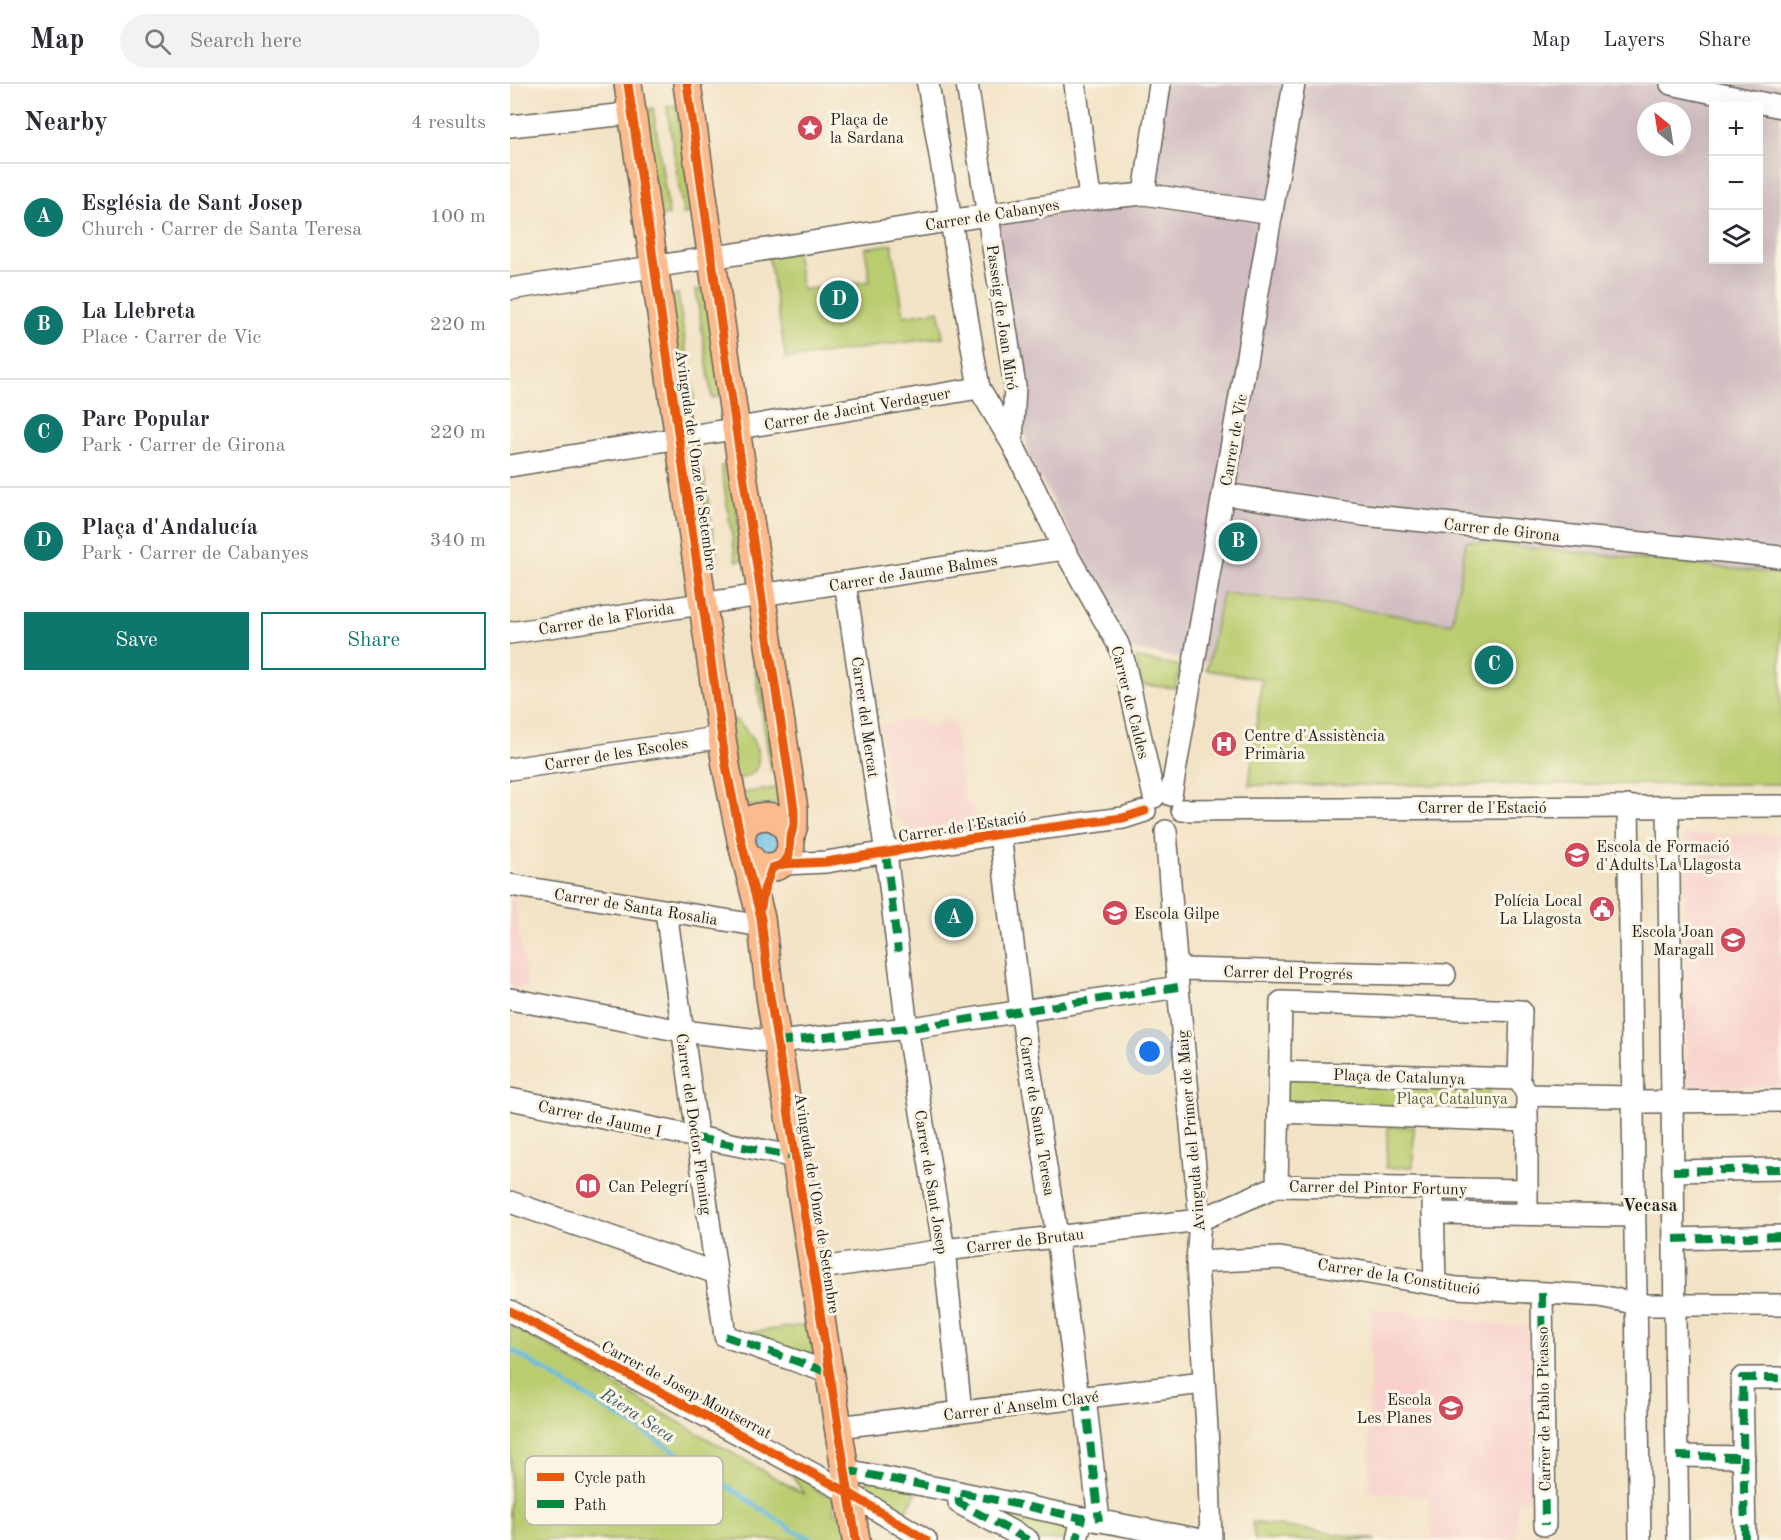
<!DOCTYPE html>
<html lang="en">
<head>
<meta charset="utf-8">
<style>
	:root { --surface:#fff; --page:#f2f2f3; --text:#2b2b33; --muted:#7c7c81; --line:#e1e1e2; --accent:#0f766e }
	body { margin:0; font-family:"Old Standard TT",serif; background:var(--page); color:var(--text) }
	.controls { position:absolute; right:18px; top:18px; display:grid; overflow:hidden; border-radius:0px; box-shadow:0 6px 24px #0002 }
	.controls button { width:54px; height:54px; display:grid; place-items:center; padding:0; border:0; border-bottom:2px solid var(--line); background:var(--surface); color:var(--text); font:30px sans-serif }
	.compass { position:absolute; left:1127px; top:18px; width:54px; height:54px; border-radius:50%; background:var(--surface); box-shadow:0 6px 24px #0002; rotate:330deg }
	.you { position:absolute; left:640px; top:968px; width:21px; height:21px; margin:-15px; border:4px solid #fff; border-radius:50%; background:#1a73e8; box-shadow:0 0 0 9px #1a73e833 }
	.badge { display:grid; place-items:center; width:39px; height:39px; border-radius:50%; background:var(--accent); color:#fff; font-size:20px; font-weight:700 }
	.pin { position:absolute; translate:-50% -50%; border:3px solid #fff; box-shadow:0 2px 6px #0006 }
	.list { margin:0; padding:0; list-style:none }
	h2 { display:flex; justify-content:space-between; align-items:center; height:78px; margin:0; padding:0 24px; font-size:26px }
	h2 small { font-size:20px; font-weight:400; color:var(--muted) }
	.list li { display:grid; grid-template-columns:39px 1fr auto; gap:18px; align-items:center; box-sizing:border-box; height:108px; padding:0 24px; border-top:2px solid var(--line) }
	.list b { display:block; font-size:22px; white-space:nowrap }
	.list p { margin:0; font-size:20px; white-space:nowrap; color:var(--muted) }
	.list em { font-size:20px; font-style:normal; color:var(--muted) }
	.actions { display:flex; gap:12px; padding:18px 24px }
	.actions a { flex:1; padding:14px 0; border:2px solid var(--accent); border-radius:0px; text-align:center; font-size:21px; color:var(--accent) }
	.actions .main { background:var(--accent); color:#fff }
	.icon { flex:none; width:33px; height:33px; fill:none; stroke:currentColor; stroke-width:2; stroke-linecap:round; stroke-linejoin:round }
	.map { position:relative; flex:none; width:1271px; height:1456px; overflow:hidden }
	header { display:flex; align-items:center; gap:36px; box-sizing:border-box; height:84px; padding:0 30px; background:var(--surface); border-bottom:2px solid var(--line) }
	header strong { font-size:28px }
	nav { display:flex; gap:33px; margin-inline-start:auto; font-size:21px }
	.search { width:420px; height:54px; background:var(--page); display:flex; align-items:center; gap:15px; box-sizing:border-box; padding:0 21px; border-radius:33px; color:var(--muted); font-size:22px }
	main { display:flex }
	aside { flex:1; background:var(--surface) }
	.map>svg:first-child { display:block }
	.built { fill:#f7d0cb }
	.industrial { fill:#d2bec2; fill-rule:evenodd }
	.green { fill:#bacc70; stroke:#6b7446; stroke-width:1.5 }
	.water { fill:#65bbe2; stroke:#406c7f; stroke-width:1.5 }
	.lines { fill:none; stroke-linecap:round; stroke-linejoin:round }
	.stream { stroke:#65bbe2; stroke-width:4.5 }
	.minor-casing { stroke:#676258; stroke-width:24 }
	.major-casing { stroke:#676258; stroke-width:30 }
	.minor { stroke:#fff; stroke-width:21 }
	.major { stroke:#fbbb8d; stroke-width:27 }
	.quiet { stroke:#00873e; stroke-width:8; stroke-dasharray:15 8; stroke-linecap:butt }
	.cycleway-casing { stroke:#fcf5e5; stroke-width:13 }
	.cycleway { stroke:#e8590c; stroke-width:9 }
	.labels { text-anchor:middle; stroke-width:6; stroke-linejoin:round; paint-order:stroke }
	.poi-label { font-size:16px; fill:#1c1c1c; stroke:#fcf5e5; text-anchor:start }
	.street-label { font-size:16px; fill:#1c1c1c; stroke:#fcf5e5 }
	.park-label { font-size:16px; fill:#535a39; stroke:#fcf5e5 }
	.neighbourhood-label { font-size:18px; font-weight:bold; fill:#1c1c1c; stroke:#fcf5e5 }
	.water-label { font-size:18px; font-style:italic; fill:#395c6b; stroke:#fcf5e5 }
	.key { fill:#fcf5e5; stroke:#b9b4a9; stroke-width:1.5 }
	.key-label { font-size:16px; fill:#1c1c1c }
</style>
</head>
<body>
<header>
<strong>Map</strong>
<div class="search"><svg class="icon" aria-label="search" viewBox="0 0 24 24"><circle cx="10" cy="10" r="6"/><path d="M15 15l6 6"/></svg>Search here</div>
<nav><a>Map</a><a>Layers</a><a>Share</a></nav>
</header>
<main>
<aside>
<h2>Nearby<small>4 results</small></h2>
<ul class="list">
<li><span class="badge">A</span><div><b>Església de Sant Josep</b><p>Church · Carrer de Santa Teresa</p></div><em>100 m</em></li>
<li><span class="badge">B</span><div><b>La Llebreta</b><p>Place · Carrer de Vic</p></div><em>220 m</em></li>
<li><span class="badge">C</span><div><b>Parc Popular</b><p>Park · Carrer de Girona</p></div><em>220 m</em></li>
<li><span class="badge">D</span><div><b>Plaça d'Andalucía</b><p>Park · Carrer de Cabanyes</p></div><em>340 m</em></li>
</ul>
<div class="actions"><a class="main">Save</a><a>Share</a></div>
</aside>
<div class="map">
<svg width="1271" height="1456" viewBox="0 0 1271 1456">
	<rect width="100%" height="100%" fill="#fcf5e5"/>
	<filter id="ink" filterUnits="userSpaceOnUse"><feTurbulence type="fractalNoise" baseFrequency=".0167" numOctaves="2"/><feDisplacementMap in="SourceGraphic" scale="12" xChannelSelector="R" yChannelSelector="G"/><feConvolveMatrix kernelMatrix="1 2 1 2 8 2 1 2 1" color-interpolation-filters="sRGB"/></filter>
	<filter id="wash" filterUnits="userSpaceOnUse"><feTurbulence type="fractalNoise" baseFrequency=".008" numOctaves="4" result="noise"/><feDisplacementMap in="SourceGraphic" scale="24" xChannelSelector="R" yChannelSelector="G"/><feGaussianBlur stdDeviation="1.35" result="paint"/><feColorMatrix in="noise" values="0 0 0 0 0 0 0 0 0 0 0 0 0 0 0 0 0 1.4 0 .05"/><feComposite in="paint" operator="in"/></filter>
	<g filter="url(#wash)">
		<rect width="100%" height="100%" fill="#f2e3c6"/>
		<g class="built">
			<path d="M414,634L415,641L443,637L455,720L462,719L465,736L401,746L383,731L370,640Z"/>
			<path d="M1271,749V1002L1177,1004L1174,751Z"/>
			<path d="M0,804L2,805L18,905L0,902Z"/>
			<path d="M861,1224L1000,1242H1023L1021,1416L1007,1415L1006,1456H922L919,1413L859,1407Z"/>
		</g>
		<path class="industrial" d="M648,0H1271V490L956,457L942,541L840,524L712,509L699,577L694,579L616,564L612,544L518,371L486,137L630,117ZM1204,22H1248V176H1204ZM1136,27H1172V63H1136Z"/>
		<g class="green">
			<path d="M166,21L182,128L173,130L157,23Z"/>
			<path d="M143,24L159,131L149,133L133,26Z"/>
			<path d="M382,160L394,232L429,226L433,253L276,275L258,170L285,163L292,206L360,197L355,164Z"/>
			<path d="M196,204L212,312L202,314L186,206Z"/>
			<path d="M168,210L184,317L174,320L158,212Z"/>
			<path d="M219,381L234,476L226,477L211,382Z"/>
			<path d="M185,386H193L208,481L200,482Z"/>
			<path d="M956,457L1271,490V700L739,701L752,595L696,586L699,577L712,509L840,524L942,540Z"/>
			<path d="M238,541H243L266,686L261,687Z"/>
			<path d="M626,574L671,582L665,604L632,601Z"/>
			<path d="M220,633C245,646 267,693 224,695Z"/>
			<path d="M272,703C271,708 272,714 268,717C262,723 242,723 234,722L225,710Z"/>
			<path d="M769,988L980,994L978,1036L769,1028Z"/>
			<path d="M878,1043H904L903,1083L876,1084Z"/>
			<path d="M301,1240L305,1279L215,1252Z"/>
			<path d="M0,1241L295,1411L278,1386L309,1402L307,1407L323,1413L324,1428L373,1456H0Z"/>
			<path d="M356,1390L411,1401L393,1432L360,1415Z"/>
			<path d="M449,1419L572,1434L567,1456H518Z"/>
			<path d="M742,1438L866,1456H745Z"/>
		</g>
		<circle class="water" cx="257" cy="758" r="12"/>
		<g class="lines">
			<path class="stream" d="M0,1265L174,1373L284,1447L305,1456"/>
		</g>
	</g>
	<g filter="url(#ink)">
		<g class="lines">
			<g class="minor-casing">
				<g id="minor">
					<path d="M418,0L469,304L502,359L554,465L608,560L614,577L644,713"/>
					<path d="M457,0L505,302L502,359"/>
					<path d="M565,0L580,115"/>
					<path d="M1161,0L1271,23"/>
					<path d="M0,42L108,31L122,24"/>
					<path d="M634,110L650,0"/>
					<path d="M0,205L580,115L634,110L762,129"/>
					<path d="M0,382L469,304"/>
					<path d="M714,410L854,431L1271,473"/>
					<path d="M335,498L376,769L397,944L434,1166L451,1328"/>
					<path d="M0,549L554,465"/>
					<path d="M0,685L213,653"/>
					<path d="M661,711L784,0"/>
					<path d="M1118,722L1130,1456"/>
					<path d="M1158,724L1168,1456"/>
					<path d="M672,726L1271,722"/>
					<path d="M656,747L668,903L690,1136L687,1178L698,1361L701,1456"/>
					<path d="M490,750L511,927L547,1152L568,1314"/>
					<path d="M273,780L316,778L490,750L613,734L635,727"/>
					<path d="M0,801L252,842"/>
					<path d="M156,827L215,1252L320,1289"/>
					<path d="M667,885L935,891"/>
					<path d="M0,915L172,947L267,958L408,943L668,903"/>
					<path d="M769,988L1009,995"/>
					<path d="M1017,1011L1122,1013L1130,1018L1271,1017"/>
					<path d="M0,1015L285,1073"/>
					<path d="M769,1028L1017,1037"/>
					<path d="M1163,1087L1271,1085"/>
					<path d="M767,1102L771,918L1011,927L1009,995L1017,1011V1130"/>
					<path d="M923,1116L925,1200"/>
					<path d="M0,1118L206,1189"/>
					<path d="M923,1129L1124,1132"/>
					<path d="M1164,1155L1271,1152"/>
					<path d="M687,1178L770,1174L947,1204L1090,1212L1133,1221H1271"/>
					<path d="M304,1185L434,1166L690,1136L767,1102L1017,1106"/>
					<path d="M1032,1209L1035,1441"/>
					<path d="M0,1227L339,1409L416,1456"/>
					<path d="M575,1313L589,1437"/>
					<path d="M328,1343L693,1299"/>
					<path d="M1167,1372L1234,1373"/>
					<path d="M335,1386L448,1408"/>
					<path d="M575,1434L692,1456"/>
					<path d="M518,1456L449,1419L448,1408L572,1434L567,1456"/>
					<path d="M1235,1456L1232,1294H1271"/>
				</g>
			</g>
			<g class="major-casing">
				<g id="major">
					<path d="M118,0L216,682L231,756L251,834L260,912L346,1456"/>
					<path d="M177,0L226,345L284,725V741L280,754"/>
					<path d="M231,756C232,752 232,747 234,743C241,731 261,729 271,738C286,750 284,778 265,783C250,787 243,778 234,767"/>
				</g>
			</g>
			<use href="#minor" class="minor"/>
			<use href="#major" class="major"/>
			<g class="quiet">
				<path d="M376,769L388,868"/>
				<path d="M267,958L408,943L668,903"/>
				<path d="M187,1054L285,1073"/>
				<path d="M1163,1087L1271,1085"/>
				<path d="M1164,1155L1271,1152"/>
				<path d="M1032,1209L1035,1441"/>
				<path d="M215,1252L320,1289"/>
				<path d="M575,1313L589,1437"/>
				<path d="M1167,1372L1234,1373"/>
				<path d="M335,1386L448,1408"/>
				<path d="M518,1456L449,1419L448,1408L572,1434L567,1456"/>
				<path d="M1235,1456L1232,1294H1271"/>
			</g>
			<g class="cycleway-casing">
				<g id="cycleway">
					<path d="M118,0L216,682L231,756L251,834L260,912L346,1456"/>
					<path d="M177,0L226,345L284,725V741L280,754L279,771L273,780L262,784L254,806L251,823"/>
					<path d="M273,780L316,778L490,750L613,734L635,727"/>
					<path d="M0,1227L339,1409L416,1456"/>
				</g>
			</g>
			<use href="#cycleway" class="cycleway"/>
		</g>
	</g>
	<defs>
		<g id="sight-disc" transform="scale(1.35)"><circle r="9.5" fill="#d1495b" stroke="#fcf5e5"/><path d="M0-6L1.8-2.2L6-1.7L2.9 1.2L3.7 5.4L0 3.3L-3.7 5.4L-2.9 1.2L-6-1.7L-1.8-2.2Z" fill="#fff"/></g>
		<g id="hospital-disc" transform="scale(1.35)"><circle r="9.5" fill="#d1495b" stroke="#fcf5e5"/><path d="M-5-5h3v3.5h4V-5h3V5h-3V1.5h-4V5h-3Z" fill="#fff"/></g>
		<g id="university-disc" transform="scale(1.35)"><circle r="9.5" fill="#d1495b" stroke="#fcf5e5"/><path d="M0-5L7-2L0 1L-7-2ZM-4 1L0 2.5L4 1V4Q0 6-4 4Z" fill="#fff"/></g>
		<g id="civic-disc" transform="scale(1.35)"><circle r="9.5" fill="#d1495b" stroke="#fcf5e5"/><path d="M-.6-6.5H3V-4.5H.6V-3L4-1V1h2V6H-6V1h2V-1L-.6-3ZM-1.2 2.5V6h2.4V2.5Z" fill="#fff"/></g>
		<g id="school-disc" transform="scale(1.35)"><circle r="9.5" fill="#d1495b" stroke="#fcf5e5"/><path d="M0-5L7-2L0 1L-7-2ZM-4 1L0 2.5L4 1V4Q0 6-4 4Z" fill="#fff"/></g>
		<g id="library-disc" transform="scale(1.35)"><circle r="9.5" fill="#d1495b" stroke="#fcf5e5"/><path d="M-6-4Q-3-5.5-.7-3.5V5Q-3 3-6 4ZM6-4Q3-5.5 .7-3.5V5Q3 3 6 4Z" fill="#fff"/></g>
	</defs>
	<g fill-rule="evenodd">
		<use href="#sight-disc" x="300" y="44"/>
		<use href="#hospital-disc" x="714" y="660"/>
		<use href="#university-disc" x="1067" y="771"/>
		<use href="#civic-disc" x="1092" y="825"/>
		<use href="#school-disc" x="605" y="829"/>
		<use href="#school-disc" x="1223" y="856"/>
		<use href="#library-disc" x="78" y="1102"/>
		<use href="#school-disc" x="941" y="1324"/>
	</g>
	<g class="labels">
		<g class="poi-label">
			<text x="320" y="41">Plaça de<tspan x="320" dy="18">la Sardana</tspan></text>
			<text x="734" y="657">Centre d'Assistència<tspan x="734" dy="18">Primària</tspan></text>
			<text x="1086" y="768">Escola de Formació<tspan x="1086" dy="18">d'Adults La Llagosta</tspan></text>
			<text x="1072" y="822" text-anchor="end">Polícia Local<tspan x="1072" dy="18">La Llagosta</tspan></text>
			<text x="624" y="835">Escola Gilpe</text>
			<text x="1204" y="853" text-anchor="end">Escola Joan<tspan x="1204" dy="18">Maragall</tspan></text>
			<text x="98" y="1108">Can Pelegrí</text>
			<text x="922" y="1321" text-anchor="end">Escola<tspan x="922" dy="18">Les Planes</tspan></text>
		</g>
		<g class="street-label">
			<text transform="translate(482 130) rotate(-9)" y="6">Carrer de Cabanyes</text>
			<text transform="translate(493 233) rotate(82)" y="6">Passeig de Joan Miró</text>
			<text transform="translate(347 324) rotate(-10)" y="6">Carrer de Jacint Verdaguer</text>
			<text transform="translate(723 356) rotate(-80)" y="6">Carrer de Vic</text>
			<text transform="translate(187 376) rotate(82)" y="6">Avinguda de l'Onze de Setembre</text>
			<text transform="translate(992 445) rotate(6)" y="6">Carrer de Girona</text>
			<text transform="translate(403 488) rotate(-9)" y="6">Carrer de Jaume Balmes</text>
			<text transform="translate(96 534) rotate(-9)" y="6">Carrer de la Florida</text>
			<text transform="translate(621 618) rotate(76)" y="6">Carrer de Caldes</text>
			<text transform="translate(356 633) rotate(82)" y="6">Carrer del Mercat</text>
			<text transform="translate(106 669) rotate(-9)" y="6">Carrer de les Escoles</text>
			<text x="972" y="729">Carrer de l'Estació</text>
			<text transform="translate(452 742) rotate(-9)" y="6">Carrer de l'Estació</text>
			<text transform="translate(126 822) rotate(9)" y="6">Carrer de Santa Rosalia</text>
			<text transform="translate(778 888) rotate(1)" y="6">Carrer del Progrés</text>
			<text transform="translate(889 992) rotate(2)" y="6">Plaça de Catalunya</text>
			<text transform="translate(528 1032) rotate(81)" y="6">Carrer de Santa Teresa</text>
			<text transform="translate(90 1034) rotate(12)" y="6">Carrer de Jaume I</text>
			<text transform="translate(185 1040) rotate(82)" y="6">Carrer del Doctor Fleming</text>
			<text transform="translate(680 1047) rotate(-95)" y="6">Avinguda del Primer de Maig</text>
			<text transform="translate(422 1098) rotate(81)" y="6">Carrer de Sant Josep</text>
			<text transform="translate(868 1103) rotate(1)" y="6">Carrer del Pintor Fortuny</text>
			<text transform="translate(308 1119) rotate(81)" y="6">Avinguda de l'Onze de Setembre</text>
			<text transform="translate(515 1156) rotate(-7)" y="6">Carrer de Brutau</text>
			<text transform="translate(889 1192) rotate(9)" y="6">Carrer de la Constitució</text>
			<text transform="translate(177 1305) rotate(28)" y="6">Carrer de Josep Montserrat</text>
			<text transform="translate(511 1321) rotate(-7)" y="6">Carrer d'Anselm Clavé</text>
			<text transform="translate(1033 1325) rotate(-91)" y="6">Carrer de Pablo Picasso</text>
		</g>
		<g class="park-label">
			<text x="942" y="1020">Plaça Catalunya</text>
		</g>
		<g class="neighbourhood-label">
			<text x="1140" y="1127">Vecasa</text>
		</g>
		<g class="water-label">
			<text transform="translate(128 1331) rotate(33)" y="6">Riera Seca</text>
		</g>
	</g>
	<rect x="15" y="1372" width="198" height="69" rx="9" class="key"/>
	<rect x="27" y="1389" width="27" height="8" fill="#e8590c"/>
	<rect x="27" y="1416" width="27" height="8" fill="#00873e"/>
	<g class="key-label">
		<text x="64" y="1399">Cycle path</text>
		<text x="64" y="1426">Path</text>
	</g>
</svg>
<div class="controls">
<button>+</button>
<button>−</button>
<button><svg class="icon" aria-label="layers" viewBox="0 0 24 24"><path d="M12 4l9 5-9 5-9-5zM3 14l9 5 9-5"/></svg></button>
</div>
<svg class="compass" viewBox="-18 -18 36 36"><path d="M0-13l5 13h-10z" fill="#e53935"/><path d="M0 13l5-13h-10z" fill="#7c7c81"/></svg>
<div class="you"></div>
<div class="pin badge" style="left:444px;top:834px">A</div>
<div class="pin badge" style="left:728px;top:458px">B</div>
<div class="pin badge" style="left:984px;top:581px">C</div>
<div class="pin badge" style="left:329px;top:216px">D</div>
</div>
</main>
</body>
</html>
